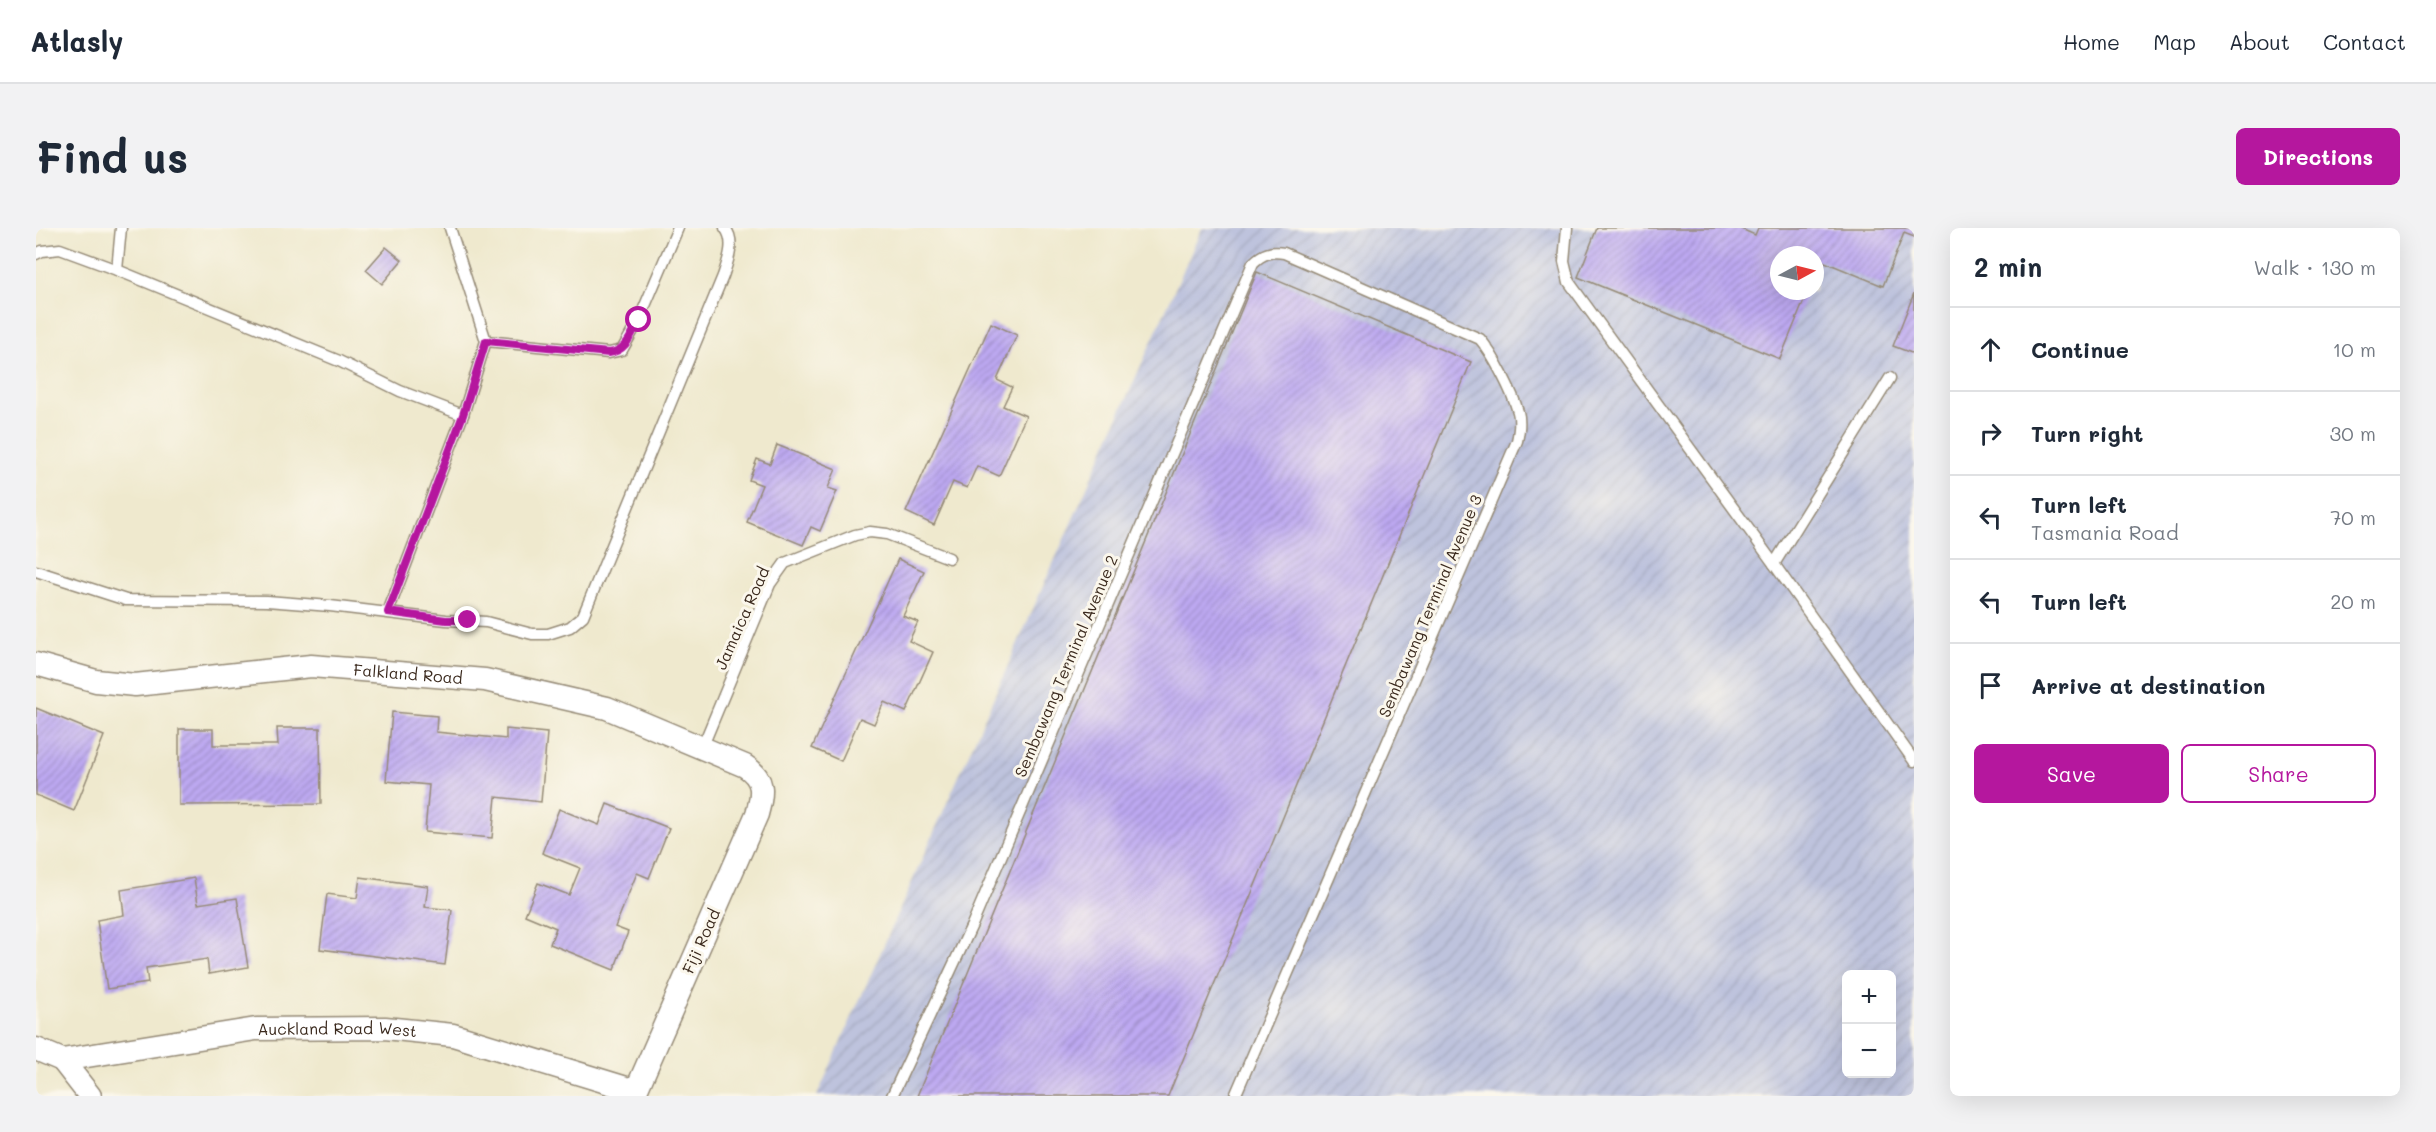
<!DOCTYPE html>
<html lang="en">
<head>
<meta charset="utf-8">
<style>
	:root { --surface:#fff; --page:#f2f2f3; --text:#1f2937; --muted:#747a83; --line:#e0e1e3; --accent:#b5179e }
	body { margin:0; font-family:Mali,sans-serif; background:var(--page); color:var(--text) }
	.controls { position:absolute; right:18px; bottom:18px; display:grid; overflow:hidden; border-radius:9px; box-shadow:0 6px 24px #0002 }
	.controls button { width:54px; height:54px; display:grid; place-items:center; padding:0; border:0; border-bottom:2px solid var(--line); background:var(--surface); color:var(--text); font:30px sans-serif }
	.compass { position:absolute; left:1734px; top:18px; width:54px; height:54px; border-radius:50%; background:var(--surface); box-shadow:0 6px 24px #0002; rotate:83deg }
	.stop { position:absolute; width:18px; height:18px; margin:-14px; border:4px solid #b5179e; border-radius:50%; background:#fff }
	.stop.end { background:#b5179e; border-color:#fff; box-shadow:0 2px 6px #0008 }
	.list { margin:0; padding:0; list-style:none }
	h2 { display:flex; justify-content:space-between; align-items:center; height:78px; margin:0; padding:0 24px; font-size:26px }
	h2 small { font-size:20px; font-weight:400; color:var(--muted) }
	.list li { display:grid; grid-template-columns:39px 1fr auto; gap:18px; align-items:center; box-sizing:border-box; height:84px; padding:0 24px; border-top:2px solid var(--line) }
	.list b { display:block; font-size:22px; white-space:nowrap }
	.list p { margin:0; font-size:20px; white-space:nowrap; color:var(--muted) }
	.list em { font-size:20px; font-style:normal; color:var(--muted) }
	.actions { display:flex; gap:12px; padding:18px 24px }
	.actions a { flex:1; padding:14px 0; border:2px solid var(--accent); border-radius:9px; text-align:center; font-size:21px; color:var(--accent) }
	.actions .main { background:var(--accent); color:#fff }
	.icon { flex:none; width:33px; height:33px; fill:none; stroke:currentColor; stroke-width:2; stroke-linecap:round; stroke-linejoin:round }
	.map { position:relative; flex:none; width:1878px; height:868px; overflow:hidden; border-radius:9px }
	header { display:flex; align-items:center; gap:36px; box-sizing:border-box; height:84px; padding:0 30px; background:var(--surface); border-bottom:2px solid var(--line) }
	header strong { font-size:28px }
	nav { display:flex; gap:33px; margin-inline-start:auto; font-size:21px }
	.intro { display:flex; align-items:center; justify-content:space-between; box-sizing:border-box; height:144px; padding:0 36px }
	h1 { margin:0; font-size:42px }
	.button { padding:15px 27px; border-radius:9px; background:var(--accent); color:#fff; font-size:21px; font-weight:700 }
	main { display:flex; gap:36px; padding:0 36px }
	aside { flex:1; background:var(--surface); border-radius:9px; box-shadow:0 6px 24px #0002 }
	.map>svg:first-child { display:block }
	.industrial { fill:url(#industrial-furrows); fill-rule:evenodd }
	.building { fill:url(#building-hatch) }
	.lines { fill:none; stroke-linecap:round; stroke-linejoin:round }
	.service-casing { stroke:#958a76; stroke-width:13 }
	.minor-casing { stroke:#958a76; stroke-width:25 }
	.service { stroke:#fff; stroke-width:10 }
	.minor { stroke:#fff; stroke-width:22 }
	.route { stroke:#b5179e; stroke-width:8 }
	.labels { text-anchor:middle; stroke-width:6; stroke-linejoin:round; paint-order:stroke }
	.street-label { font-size:16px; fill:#3b2a1e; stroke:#fbf7ec }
</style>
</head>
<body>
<header>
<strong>Atlasly</strong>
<nav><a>Home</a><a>Map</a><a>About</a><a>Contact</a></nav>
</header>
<div class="intro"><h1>Find us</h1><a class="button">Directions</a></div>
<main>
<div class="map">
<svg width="1878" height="868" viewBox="0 0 1878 868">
	<defs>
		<pattern id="industrial-furrows" width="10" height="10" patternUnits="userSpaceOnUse" patternTransform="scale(1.5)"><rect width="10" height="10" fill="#bec3dd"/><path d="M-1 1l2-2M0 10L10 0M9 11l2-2" fill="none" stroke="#a4a8bd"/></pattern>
		<pattern id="building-hatch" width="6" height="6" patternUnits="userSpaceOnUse" patternTransform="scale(1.5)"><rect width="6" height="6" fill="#bda9f2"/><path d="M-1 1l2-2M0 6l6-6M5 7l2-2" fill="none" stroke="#9b8ac3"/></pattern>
	</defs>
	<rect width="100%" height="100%" fill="#fbf7ec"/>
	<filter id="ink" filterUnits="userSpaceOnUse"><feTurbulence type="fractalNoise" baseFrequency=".0167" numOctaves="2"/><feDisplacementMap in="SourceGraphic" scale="12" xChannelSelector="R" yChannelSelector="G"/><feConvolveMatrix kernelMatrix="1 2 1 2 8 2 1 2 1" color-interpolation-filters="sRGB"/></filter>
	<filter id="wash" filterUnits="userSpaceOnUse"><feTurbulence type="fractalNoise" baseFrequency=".008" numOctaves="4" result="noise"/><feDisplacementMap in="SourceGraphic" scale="24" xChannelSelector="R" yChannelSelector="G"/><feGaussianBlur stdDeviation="1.35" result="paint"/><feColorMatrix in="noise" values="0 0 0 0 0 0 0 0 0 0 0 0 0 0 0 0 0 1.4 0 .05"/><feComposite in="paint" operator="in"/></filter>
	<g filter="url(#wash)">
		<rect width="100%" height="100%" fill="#efe9ce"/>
		<path class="industrial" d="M1166,0H1878V868H781ZM1743,27H1779V63H1743ZM1810,746H1856V846H1810Z"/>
		<g id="blocks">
			<g class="building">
				<path d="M1561,0H1703L1719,7L1722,0H1878V9L1868,5L1847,58L1784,32L1779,45V27H1743V63H1772L1744,131L1542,49Z"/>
				<path d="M350,19L366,32L346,56L330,42Z"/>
				<path d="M1221,44L1435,134L1132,868H881Z"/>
				<path d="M1878,65V126L1857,118Z"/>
				<path d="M955,95L981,107L961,152L976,159L967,178L990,188L963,248L941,238L931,260L917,254L898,297L870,284Z"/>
				<path d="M741,217L800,241L792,260L801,263L784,303L775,299L767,317L711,294L726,257L713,252L721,231L734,236Z"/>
				<path d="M862,331L888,343L867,388L882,394L873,413L897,424L870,484L848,474L838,496L824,490L805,533L776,520Z"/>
				<path d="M0,480L68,508L38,583L0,567Z"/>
				<path d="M356,484L401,488L400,504L470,511V501L511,505L505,574L460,569L456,610L389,604L393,557L350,553Z"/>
				<path d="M241,500H284L285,576L143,577V501H177V517H242Z"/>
				<path d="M571,576L633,600L613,650L601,645L579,699L592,704L578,742L514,716L520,700L489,687L502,655L533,667L544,640L506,625L523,581L563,597Z"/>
				<path d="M324,649L392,658L389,679L416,682L409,737L284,721L291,666L321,670Z"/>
				<path d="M158,650L162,676L201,670L212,739L173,746L171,731L110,740L112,755L71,761L61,692L88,687L85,662Z"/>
			</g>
		</g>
	</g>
	<g filter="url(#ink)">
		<use href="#blocks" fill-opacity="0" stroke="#958a76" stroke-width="1.5"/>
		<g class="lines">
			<g class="service-casing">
				<g id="service">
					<path d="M1531,0L1528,33L1533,54L1738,336L1878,533"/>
					<path d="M0,26L6,23L24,21L81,42L303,133L364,163L427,187"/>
					<path d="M81,42L85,0"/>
					<path d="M450,113L573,125L586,122L603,92L642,0"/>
					<path d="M1738,336L1854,150"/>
					<path d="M0,343L90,372L231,373L294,378L410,392L450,394L496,406H512L534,399L547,388L687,48C692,33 700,13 689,0"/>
					<path d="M352,384L427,187L450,113L414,0"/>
					<path d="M666,520L734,356L749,335L819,307L834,304L851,306L913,330"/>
					<path d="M856,868L936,697L1217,35C1227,25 1235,23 1248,25L1444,111C1457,126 1477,165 1482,184C1485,194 1483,204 1481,213L1199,868"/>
				</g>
			</g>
			<g class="minor-casing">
				<g id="minor">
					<path id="s1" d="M0,436L60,453L99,457L275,438L449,452L571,480L709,538C729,551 727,565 721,586L600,863V868"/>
					<path id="s2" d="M0,821L26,832L220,801L349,800L417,807L600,863"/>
					<path d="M26,832L54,868"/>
				</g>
			</g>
			<use href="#service" class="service"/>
			<use href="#minor" class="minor"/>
		</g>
	</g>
	<g class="lines" filter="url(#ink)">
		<path class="route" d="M432,392H410L352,384L427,187L450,113L573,125C591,123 595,107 603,92"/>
	</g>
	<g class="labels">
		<g class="street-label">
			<text transform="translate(1394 378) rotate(-67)" y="6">Sembawang Terminal Avenue 3</text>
			<text transform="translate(706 390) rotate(-66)" y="6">Jamaica Road</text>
			<text transform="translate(1030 438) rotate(-67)" y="6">Sembawang Terminal Avenue 2</text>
			<text dy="6" stroke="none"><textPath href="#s1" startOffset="376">Falkland Road</textPath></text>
			<text transform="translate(665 713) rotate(-66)" y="6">Fiji Road</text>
			<text dy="6" stroke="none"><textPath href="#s2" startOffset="306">Auckland Road West</textPath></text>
		</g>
	</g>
</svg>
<div class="controls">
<button>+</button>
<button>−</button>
</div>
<svg class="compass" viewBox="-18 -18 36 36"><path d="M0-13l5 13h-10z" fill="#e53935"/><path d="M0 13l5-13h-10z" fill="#747a83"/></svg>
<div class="stop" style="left:603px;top:92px"></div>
<div class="stop end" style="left:432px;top:392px"></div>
</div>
<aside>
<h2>2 min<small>Walk · 130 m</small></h2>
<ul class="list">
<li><svg class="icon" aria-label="ahead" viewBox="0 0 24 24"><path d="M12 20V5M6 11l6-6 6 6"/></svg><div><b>Continue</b></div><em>10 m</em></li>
<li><svg class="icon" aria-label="right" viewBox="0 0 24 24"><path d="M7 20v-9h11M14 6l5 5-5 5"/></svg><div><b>Turn right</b></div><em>30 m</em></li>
<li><svg class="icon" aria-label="left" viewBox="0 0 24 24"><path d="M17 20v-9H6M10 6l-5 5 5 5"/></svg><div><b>Turn left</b><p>Tasmania Road</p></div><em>70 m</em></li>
<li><svg class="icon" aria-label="left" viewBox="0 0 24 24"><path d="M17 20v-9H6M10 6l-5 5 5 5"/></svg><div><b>Turn left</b></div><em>20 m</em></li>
<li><svg class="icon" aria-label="arrive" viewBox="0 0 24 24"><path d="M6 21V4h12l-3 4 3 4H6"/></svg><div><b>Arrive at destination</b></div></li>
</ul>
<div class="actions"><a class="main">Save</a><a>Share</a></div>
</aside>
</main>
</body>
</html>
